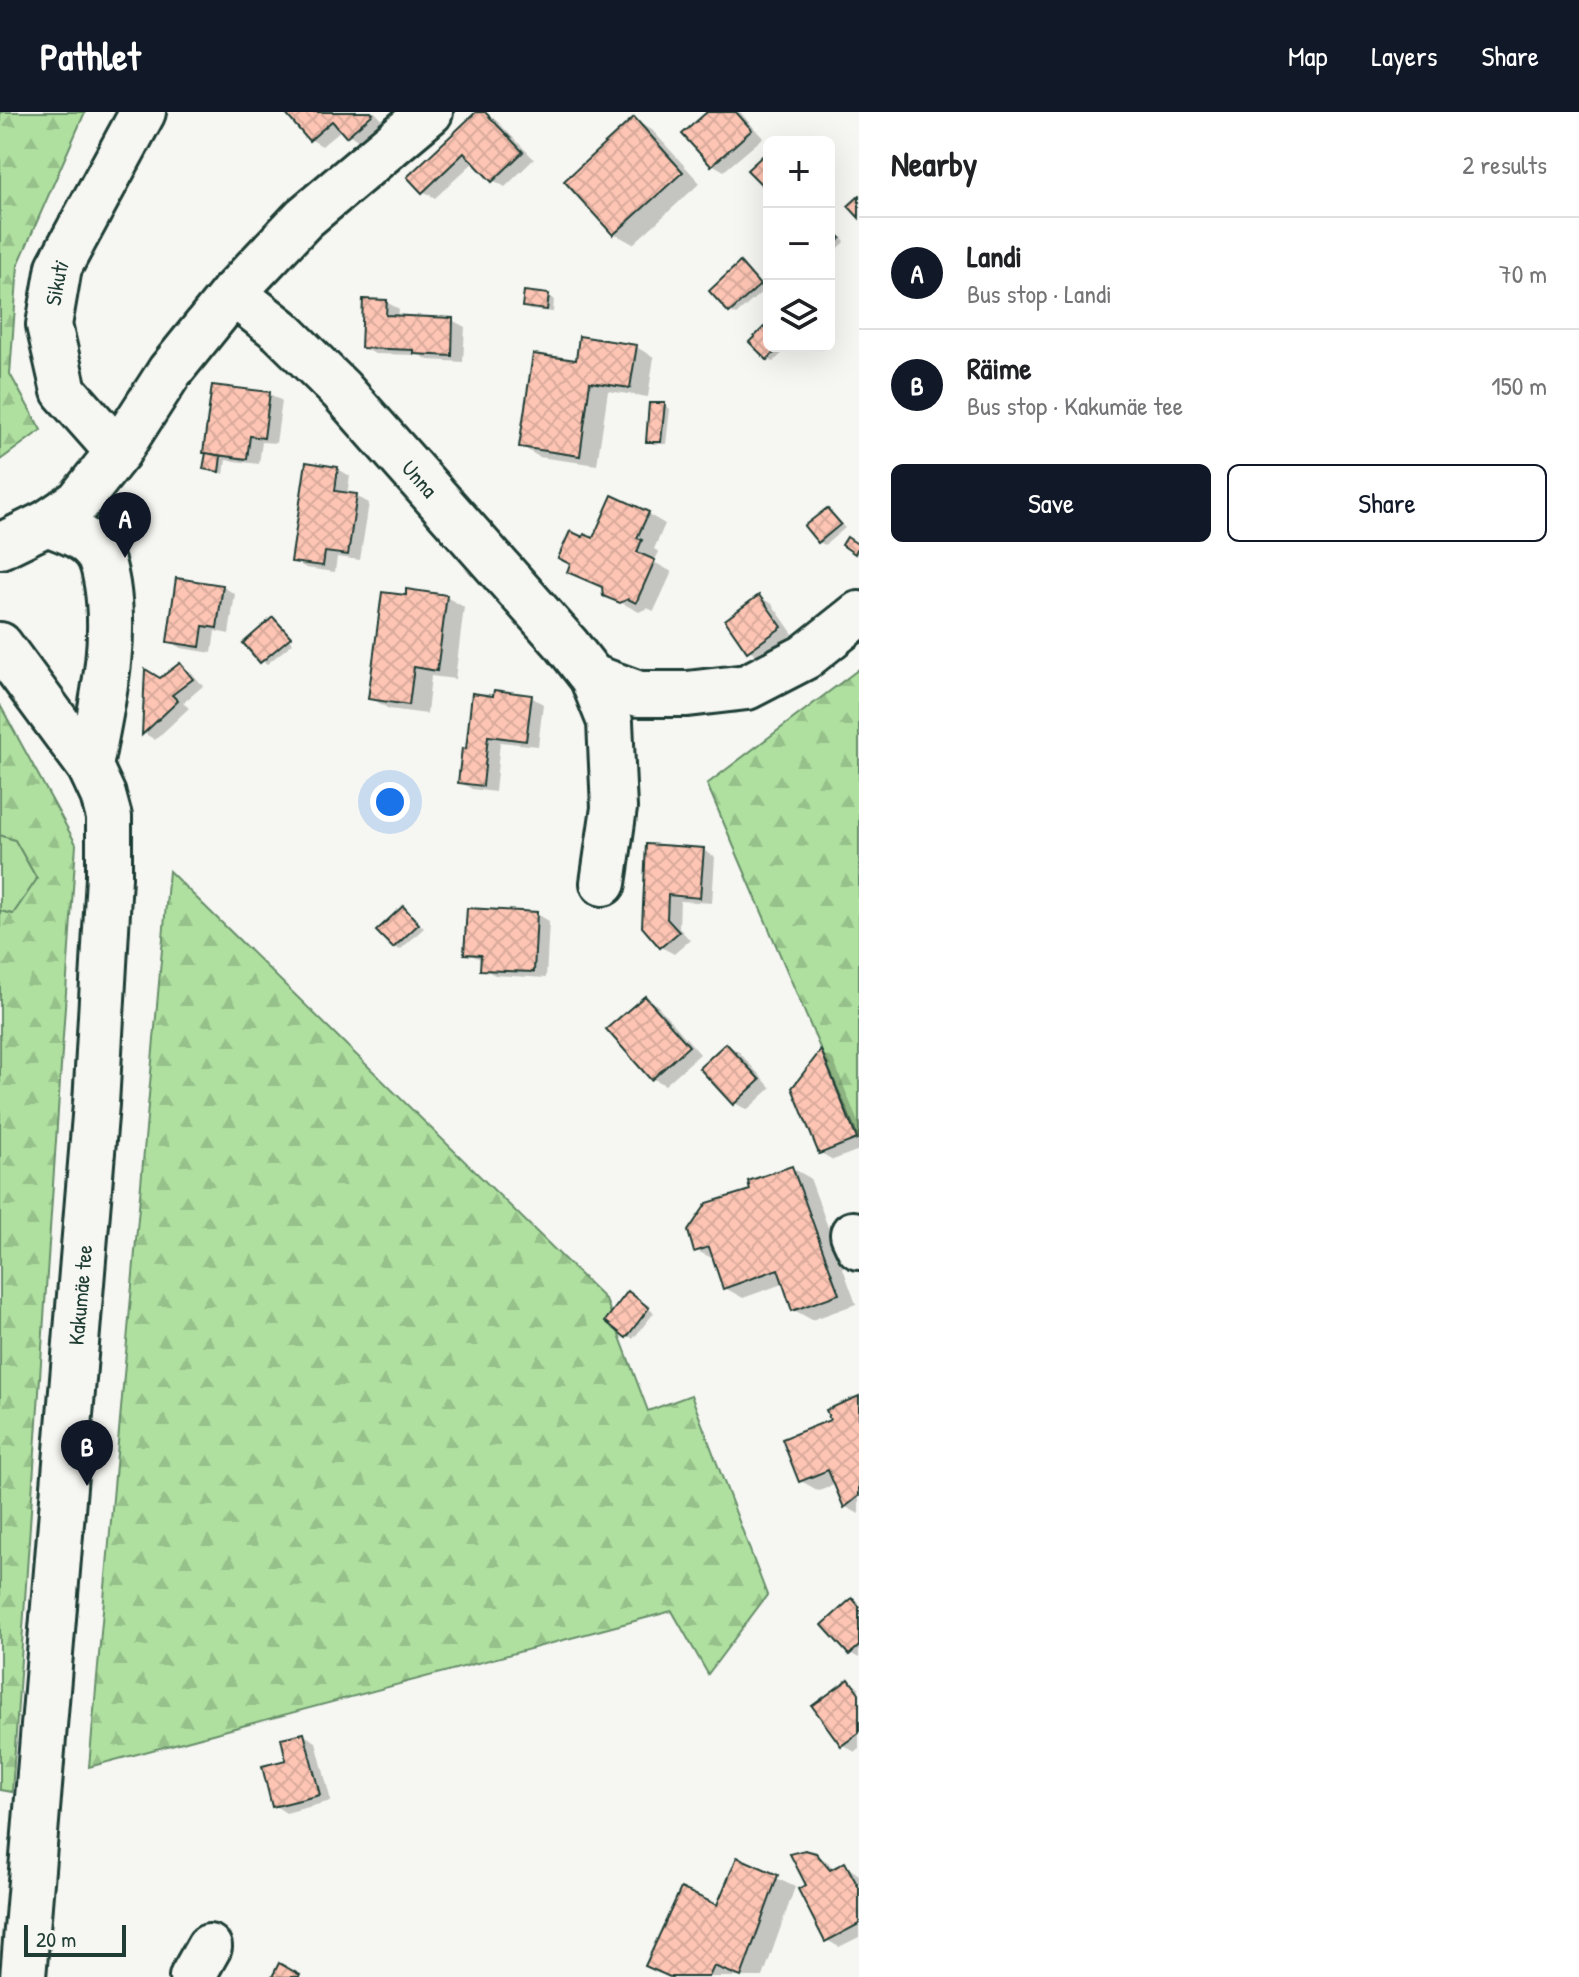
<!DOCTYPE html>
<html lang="en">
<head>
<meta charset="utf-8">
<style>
	:root { --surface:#fff; --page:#f2f2f2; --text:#202124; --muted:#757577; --line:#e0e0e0; --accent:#111827 }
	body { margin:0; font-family:"Patrick Hand",sans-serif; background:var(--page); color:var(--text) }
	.controls { position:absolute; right:24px; top:24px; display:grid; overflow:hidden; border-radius:12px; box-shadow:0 8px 32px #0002 }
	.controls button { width:72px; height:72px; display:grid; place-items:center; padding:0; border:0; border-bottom:2px solid var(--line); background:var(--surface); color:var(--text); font:40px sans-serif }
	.scale { position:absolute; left:24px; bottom:20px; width:102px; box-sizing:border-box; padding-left:8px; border:4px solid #1f3d34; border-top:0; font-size:22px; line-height:28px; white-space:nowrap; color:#1f3d34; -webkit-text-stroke:6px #f6f6f2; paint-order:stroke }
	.you { position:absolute; left:390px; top:690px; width:28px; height:28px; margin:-20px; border:6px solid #fff; border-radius:50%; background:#1a73e8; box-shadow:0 0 0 12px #1a73e833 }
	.badge { display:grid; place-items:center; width:52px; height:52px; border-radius:50%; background:var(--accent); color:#fff; font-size:26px; font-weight:700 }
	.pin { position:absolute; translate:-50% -66px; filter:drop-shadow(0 2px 4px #0008) }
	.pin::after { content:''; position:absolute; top:42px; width:28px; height:24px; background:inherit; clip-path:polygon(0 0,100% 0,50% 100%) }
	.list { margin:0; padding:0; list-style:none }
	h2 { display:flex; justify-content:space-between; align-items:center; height:104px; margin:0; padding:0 32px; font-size:34px }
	h2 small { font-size:26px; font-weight:400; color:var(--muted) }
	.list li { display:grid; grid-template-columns:52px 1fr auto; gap:24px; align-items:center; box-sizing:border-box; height:112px; padding:0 32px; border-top:2px solid var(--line) }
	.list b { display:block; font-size:30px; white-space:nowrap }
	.list p { margin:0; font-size:26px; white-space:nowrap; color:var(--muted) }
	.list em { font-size:26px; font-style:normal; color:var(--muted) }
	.actions { display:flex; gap:16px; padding:24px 32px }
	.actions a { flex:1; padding:18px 0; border:2px solid var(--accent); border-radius:12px; text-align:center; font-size:28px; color:var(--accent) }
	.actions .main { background:var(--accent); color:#fff }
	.icon { flex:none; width:44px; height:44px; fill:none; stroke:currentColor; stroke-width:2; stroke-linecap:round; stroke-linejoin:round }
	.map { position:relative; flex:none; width:859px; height:1865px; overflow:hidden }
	header { display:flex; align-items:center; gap:48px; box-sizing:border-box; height:112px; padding:0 40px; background:var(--accent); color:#fff }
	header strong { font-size:38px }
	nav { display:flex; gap:44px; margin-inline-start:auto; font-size:28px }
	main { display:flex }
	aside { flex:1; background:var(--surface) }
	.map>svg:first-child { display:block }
	.grass { fill:#afe0a0; stroke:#678e6a; stroke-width:2 }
	.forest { fill:url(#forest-firs); stroke:#678e6a; stroke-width:2 }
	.shadow { fill:#0003 }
	.building { fill:url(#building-cross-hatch); stroke:#1f3d34; stroke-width:2 }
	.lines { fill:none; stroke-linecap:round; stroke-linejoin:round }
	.minor-casing { stroke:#1f3d34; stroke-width:50 }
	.minor { stroke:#f6f6f2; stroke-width:44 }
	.labels { text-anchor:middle; stroke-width:8; stroke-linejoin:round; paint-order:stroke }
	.street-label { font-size:22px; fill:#1f3d34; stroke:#f6f6f2 }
</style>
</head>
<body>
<header>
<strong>Pathlet</strong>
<nav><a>Map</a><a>Layers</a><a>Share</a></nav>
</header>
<main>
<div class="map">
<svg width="859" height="1865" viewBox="0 0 859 1865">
	<defs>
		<pattern id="forest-firs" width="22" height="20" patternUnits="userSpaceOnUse" patternTransform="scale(2)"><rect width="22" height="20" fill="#afe0a0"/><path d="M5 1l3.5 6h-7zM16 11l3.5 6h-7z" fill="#96c18a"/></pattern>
		<pattern id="building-cross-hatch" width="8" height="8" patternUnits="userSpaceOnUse" patternTransform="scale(2)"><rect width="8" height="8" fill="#fec5b4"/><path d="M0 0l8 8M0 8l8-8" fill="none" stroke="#d9aa9b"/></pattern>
	</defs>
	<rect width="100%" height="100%" fill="#f6f6f2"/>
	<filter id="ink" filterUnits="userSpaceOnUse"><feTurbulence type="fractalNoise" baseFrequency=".0125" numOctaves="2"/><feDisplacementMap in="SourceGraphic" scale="16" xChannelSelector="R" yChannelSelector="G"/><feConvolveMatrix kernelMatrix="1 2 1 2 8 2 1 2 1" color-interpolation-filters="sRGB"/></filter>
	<g filter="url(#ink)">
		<path class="grass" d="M0,723L15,728L37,767L13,803L0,799Z"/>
		<g class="forest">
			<path d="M0,0H85L18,153L10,262L41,318L0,348Z"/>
			<path d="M859,557V1027L707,672Z"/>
			<path d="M0,593L76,732L12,1680L0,1678V799L13,802L37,767L15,728L0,723Z"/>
			<path d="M169,759L606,1188L648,1299L691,1283L767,1483L708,1562L672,1499L89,1655Z"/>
		</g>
		<g class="shadow">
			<path d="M289,0H375L384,10L360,30L342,17L322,34L310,27Z"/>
			<path d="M479,0L493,5L534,47L505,75L493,68L475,49L435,86L423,79Z"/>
			<path d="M710,0H740L763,26L724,59L712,52Z"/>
			<path d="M634,8L652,18L700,71L633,132L615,122L567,69Z"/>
			<path d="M829,114L845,130L830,144H829Z"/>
			<path d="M741,153L765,177L736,203L731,200Z"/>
			<path d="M549,184L554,187L553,200L530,198L524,194Z"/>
			<path d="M386,190L399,197L398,205L452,208L465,215L463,250L428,248L420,243L375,242L363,235Z"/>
			<path d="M769,220V234H783L786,238L773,250L768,246Z"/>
			<path d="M636,235L654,245L648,285L608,279L597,353L539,345L521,334L577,251Z"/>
			<path d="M214,275L270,282L282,289L276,331L262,330L259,352L226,348L224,362L206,356Z"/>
			<path d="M665,293L670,297L666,332H653L648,329Z"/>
			<path d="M338,357L350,364L347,383L356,384L369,391L360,448L337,445L335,460L306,456L294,449Z"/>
			<path d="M827,398L845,416L825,433L819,430Z"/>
			<path d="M648,402L665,412L654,437L659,440L654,450L672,460L654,499L647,496L639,500L605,482L604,477L570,459L584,427L594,428Z"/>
			<path d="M178,469L223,475L235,482L229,522L215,519L212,541L181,536L169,529Z"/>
			<path d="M446,485L464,495L455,567L431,564L427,602L389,597L371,586Z"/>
			<path d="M759,485L772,492L793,522L761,545L749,538Z"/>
			<path d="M274,509L293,531L267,552L262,549Z"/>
			<path d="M180,554L192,561L203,574L183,591L189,596L155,628L144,621L147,560L160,568Z"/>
			<path d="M531,585L543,592L538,634L500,630L495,680L472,677L460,670L468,639L495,586Z"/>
			<path d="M703,738L715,745L712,791L680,789L679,816L690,828L674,842L661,835L646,782Z"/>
			<path d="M403,796L424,816L400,838L394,835Z"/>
			<path d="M537,802L549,809L546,866L495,863L482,856L483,848L466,841Z"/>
			<path d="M645,886L657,893L700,942L665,973L652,966Z"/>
			<path d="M727,933L739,940L771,976L747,998L735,991Z"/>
			<path d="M821,941L833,947L859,1013V1038L833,1048L821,1041Z"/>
			<path d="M792,1056L810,1066L856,1192L812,1208L794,1198L785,1171L743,1186L725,1176L716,1148L695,1138L753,1080Z"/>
			<path d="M634,1185L654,1201L633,1227L608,1209Z"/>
			<path d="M859,1287V1402L846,1395L836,1372L819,1379L801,1369L832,1309Z"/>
			<path d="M852,1489L859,1493V1546L850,1541Z"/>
			<path d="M849,1570L859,1575V1637L855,1640L843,1633Z"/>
			<path d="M304,1623L316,1630L331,1689L286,1701L274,1693L288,1649Z"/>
			<path d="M815,1743L828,1750L834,1758L845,1753L859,1763V1825L839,1835L827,1828L809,1774Z"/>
			<path d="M738,1748L795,1775L763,1865H668L647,1853L718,1796Z"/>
		</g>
		<g class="building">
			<path d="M286,0H371L373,2L346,25L332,9L309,29L285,1Z"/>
			<path d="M476,0H485L523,40L492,70L464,41L422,81L407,65Z"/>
			<path d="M707,0H736L752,18L711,54L682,22Z"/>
			<path d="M634,5L683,60L613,123L564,69Z"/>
			<path d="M769,38V80L747,58Z"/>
			<path d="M859,84V106L848,94Z"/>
			<path d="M829,114L841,126L829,137Z"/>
			<path d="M740,150L760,173L729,201L709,179Z"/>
			<path d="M524,179L549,182L547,198L522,195Z"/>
			<path d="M363,187L387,188L386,203L453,206L452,244L414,242V238L361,236Z"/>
			<path d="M764,215L769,220V234H781L767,248L749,230Z"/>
			<path d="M579,224L637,233L630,276L590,270L580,344L519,335L533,242L576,248Z"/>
			<path d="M212,273L270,280L264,326L250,324L247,347L203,341Z"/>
			<path d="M649,291H665L661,330H646Z"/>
			<path d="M206,341L221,344L219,360L203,357Z"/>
			<path d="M306,350L338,355L335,379L357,382L348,443L325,440L323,454L291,450Z"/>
			<path d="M612,383L649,400L637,426L642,428L637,440L655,448L636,491L628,487L620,491L603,484L602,475L567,460L570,452L558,446L570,419L583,425L584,422L593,426Z"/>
			<path d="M827,396L841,412L818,431L804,414Z"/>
			<path d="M847,425L859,433L855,442L842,433Z"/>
			<path d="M176,466L223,473L217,516L203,514L200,535L167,530Z"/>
			<path d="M406,477L447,483L437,559L414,555L409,593L368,587L382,480L406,483Z"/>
			<path d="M759,483L782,515L747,540L725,508Z"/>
			<path d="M273,505L291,525L260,551L243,531Z"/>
			<path d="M180,551L193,567L172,583L178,589L142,623L145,557L160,566Z"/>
			<path d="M494,578L532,583L526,629L488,624L483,674L458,671L462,636L466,637L472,581L493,584Z"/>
			<path d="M646,732L704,736L700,786L668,783L667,807L679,820L660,836L642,815Z"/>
			<path d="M403,794L419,812L393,836L376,819Z"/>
			<path d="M467,796L537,800L534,860L480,858L481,843L464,842Z"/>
			<path d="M645,884L689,934L651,968L606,917Z"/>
			<path d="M726,931L760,968L733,993L699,956Z"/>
			<path d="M821,938L857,1027L819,1042L792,976Z"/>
			<path d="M792,1054L839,1182L792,1199L778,1157L723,1177L709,1135L694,1140L688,1119L707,1091L750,1078L748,1069Z"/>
			<path d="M628,1179L649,1196L626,1226L605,1209Z"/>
			<path d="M859,1284V1384L844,1396L828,1358L799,1370L782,1327L830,1308L826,1298Z"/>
			<path d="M852,1486L859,1494V1534L849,1543L822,1513Z"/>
			<path d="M849,1567L859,1581V1621L841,1634L812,1594Z"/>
			<path d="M304,1621L320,1683L272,1695L262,1654L286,1648L281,1626Z"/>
			<path d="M805,1738L816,1741L830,1758L845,1750L859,1776V1812L825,1830L798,1777L806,1773L790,1742Z"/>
			<path d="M737,1745L778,1763L741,1865L714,1854L709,1865H670L645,1854L681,1776L717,1793Z"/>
			<path d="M279,1851L300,1863L299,1865H272Z"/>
		</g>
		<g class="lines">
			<g class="minor-casing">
				<g id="minor">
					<path id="s1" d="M233,181L280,218L341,278L567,533L592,565L610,610L614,696L603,771"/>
					<path id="s2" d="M118,340L64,279L49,213L59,155L143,0"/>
					<path d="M47,411C64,418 83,423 95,438C103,447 105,461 107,472C117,535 101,594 90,655"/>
					<path d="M0,434L47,411L78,390L118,340L170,259L233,181L304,106L430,0"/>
					<path d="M0,533L90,655L103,683L109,705V765L96,992L23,1865"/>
					<path d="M592,565L639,582H687L747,575L805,545L859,502"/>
					<path d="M853,1122L859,1135"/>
					<path d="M192,1865L209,1835"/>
				</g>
			</g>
			<use href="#minor" class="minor"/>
		</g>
	</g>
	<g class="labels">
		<g class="street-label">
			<text dy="8" stroke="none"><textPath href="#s2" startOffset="192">Sikuti</textPath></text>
			<text dy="8" stroke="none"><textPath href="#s1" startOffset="264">Unna</textPath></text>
			<text transform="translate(80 1183) rotate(-85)" y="8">Kakumäe tee</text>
		</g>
	</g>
</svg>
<div class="controls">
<button>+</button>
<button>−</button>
<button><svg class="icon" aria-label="layers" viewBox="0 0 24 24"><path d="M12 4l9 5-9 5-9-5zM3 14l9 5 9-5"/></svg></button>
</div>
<div class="scale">20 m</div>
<div class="you"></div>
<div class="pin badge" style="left:125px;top:446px">A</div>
<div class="pin badge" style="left:87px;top:1374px">B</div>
</div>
<aside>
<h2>Nearby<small>2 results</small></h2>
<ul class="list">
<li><span class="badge">A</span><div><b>Landi</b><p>Bus stop · Landi</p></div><em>70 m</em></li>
<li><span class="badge">B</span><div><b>Räime</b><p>Bus stop · Kakumäe tee</p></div><em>150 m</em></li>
</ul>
<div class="actions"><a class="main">Save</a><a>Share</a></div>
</aside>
</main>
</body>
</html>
